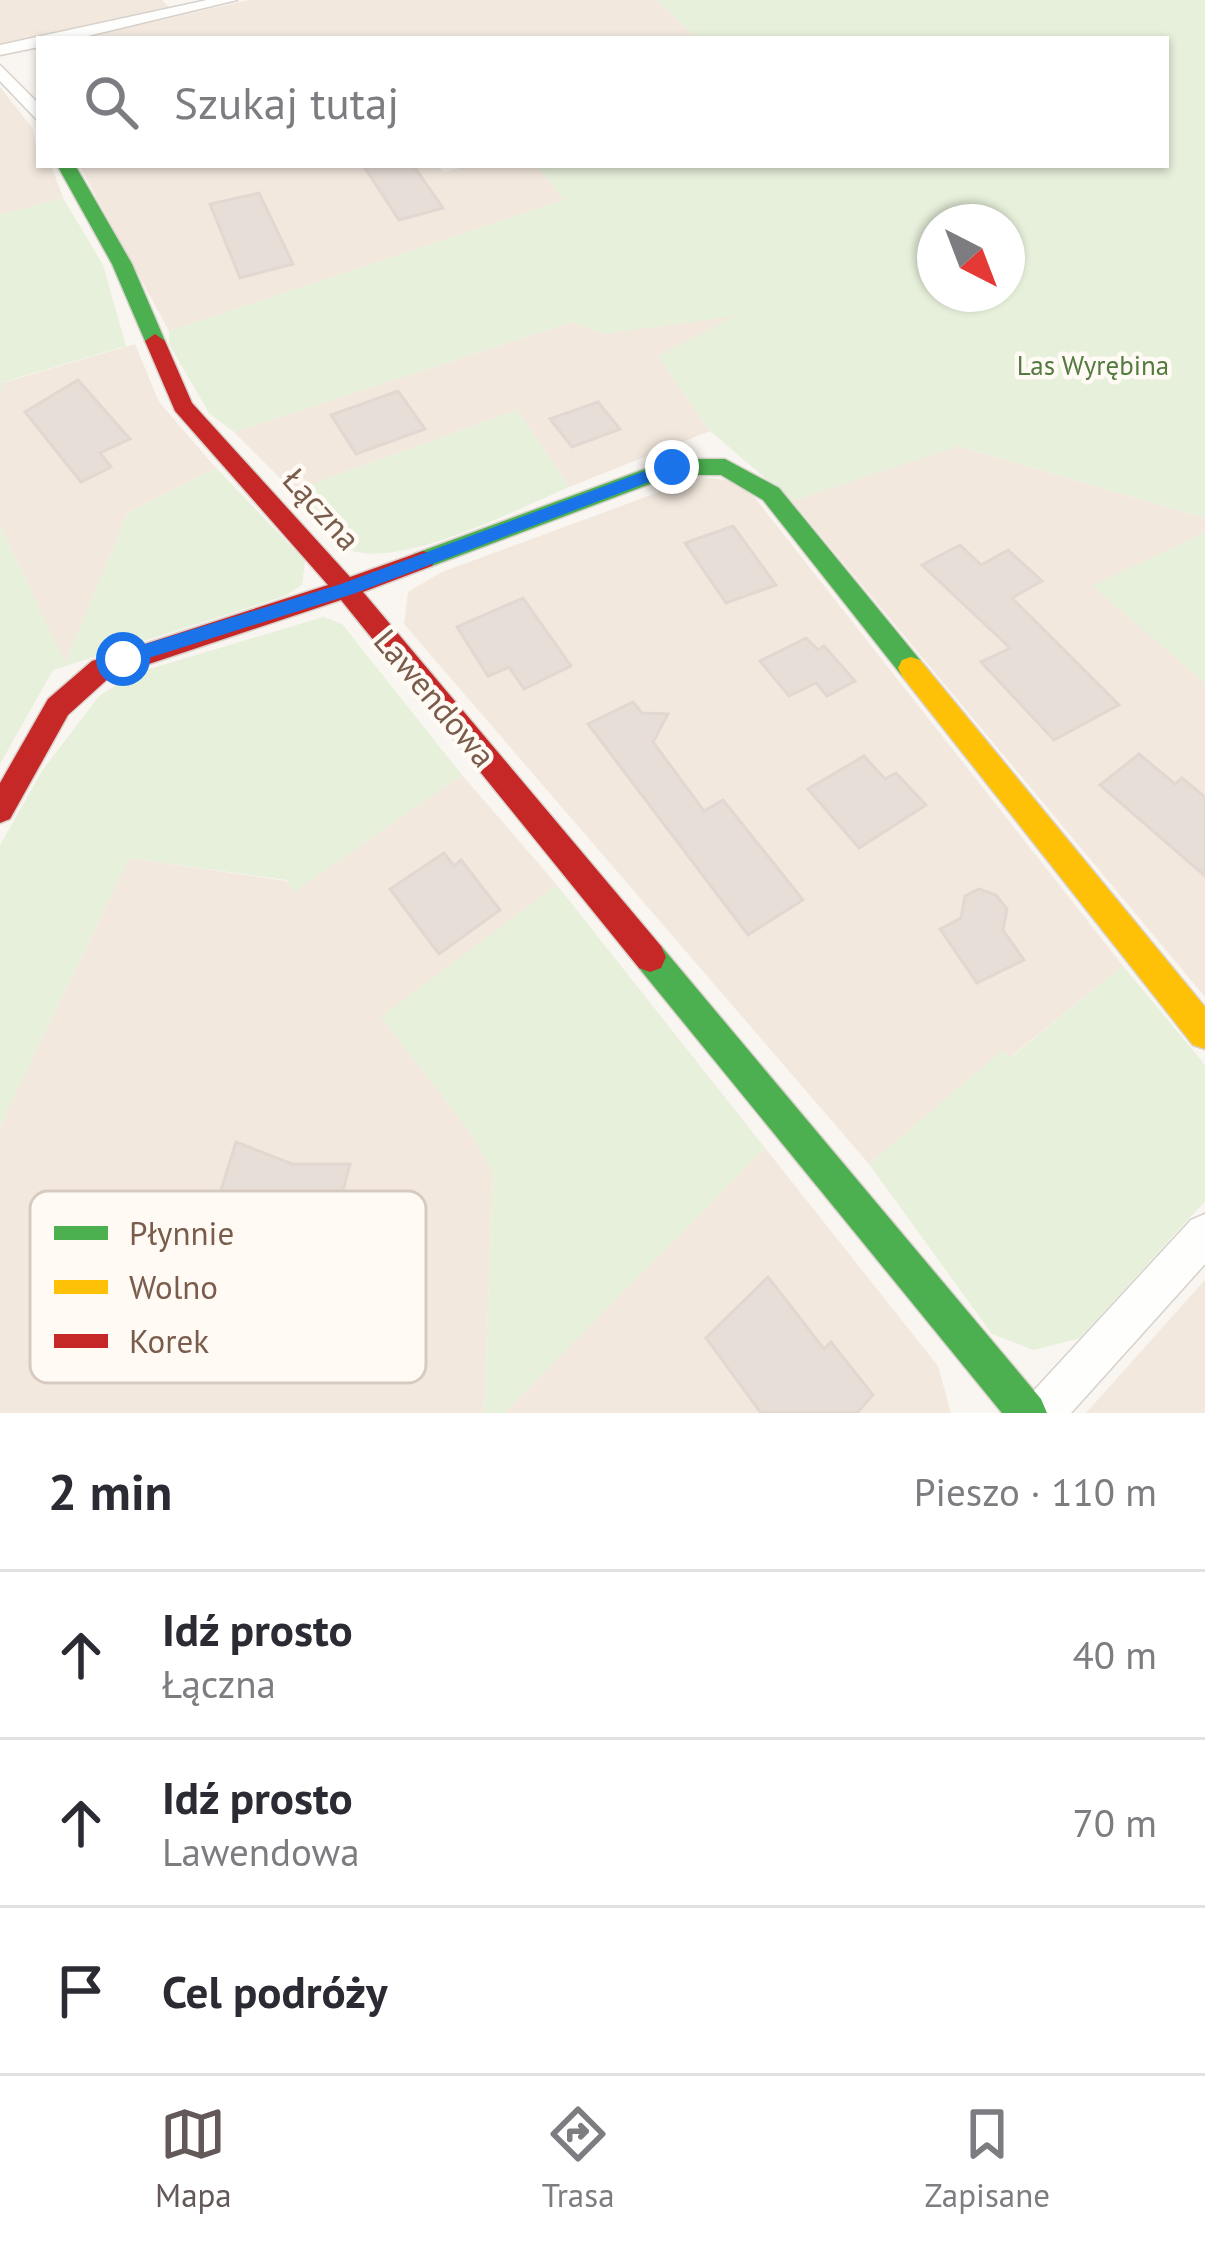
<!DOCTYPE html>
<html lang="pl">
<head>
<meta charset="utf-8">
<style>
	:root { --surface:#fff; --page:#f7f7f7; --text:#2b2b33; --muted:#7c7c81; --line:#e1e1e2; --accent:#625958 }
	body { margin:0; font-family:"PT Sans",sans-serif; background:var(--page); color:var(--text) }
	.compass { position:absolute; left:917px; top:204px; width:108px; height:108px; border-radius:50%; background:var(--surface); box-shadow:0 3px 9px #0004; rotate:138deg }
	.stop { position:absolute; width:36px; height:36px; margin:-27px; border:9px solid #1a73e8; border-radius:50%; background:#fff }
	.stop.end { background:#1a73e8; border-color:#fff; box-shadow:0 3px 12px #0008 }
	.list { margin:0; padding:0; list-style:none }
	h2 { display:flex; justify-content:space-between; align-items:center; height:156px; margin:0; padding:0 48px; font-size:51px }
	h2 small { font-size:39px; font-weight:400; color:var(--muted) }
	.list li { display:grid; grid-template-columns:78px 1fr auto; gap:36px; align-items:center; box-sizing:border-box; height:168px; padding:0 48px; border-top:3px solid var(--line) }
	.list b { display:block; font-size:45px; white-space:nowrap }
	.list p { margin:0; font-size:39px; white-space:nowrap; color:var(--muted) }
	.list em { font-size:39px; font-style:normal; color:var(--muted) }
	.icon { flex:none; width:66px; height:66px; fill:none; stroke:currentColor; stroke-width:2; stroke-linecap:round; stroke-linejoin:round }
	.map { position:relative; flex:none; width:1205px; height:1413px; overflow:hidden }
	.search { position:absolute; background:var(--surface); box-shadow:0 3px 9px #0004; left:36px; right:36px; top:36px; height:132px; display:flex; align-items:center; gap:30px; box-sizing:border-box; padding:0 42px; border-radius:0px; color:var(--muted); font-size:45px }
	.sheet { height:660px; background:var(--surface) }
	nav { display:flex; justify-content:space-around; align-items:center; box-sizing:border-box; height:168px; border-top:3px solid var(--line); background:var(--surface); font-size:33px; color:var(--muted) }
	nav a { display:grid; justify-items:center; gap:6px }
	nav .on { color:var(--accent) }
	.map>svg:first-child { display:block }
	.residential { fill:#f2e8de }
	.green { fill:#e7f0db; fill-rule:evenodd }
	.building { fill:#e6ded7; stroke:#e2d8d2; stroke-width:3 }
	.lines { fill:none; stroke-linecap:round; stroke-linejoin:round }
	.street-casing { stroke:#d7d1cb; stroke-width:3 }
	.fast-casing { stroke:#d9d2cb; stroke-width:3 }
	.slow-casing { stroke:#d9d2cb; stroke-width:3 }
	.jam-casing { stroke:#d9d2cb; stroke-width:3 }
	.street { fill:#fefefd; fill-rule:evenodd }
	.fast { fill:#4caf50; fill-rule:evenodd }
	.slow { fill:#ffc107; fill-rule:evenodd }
	.jam { fill:#c62828; fill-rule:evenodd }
	.route { fill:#1a73e8 }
	.labels { text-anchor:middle; stroke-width:9; stroke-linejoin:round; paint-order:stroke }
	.far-park-label { font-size:27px; fill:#537a41; stroke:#fffaf3 }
	.street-label { font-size:33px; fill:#7a5c4d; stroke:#fffaf3 }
	.key { fill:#fffaf3; stroke:#d7cbc1; stroke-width:3 }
	.key-label { font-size:33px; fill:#7a5c4d }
</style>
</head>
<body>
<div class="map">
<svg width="1205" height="1413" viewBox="0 0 1205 1413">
	<rect width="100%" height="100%" fill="#f9f5f0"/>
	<g class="residential">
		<path d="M0,0H162L171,9L0,47Z"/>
		<path d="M249,0H657L698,39H74Z"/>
		<path d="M0,87L33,129L39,165H51L63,198L0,215Z"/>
		<path d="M79,165H437L444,172L472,165H537L565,200L169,331Z"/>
		<path d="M702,316H739L658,356L710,431L569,487L517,410L293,491L234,432L572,322L603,334Z"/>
		<path d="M135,344L159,402L216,468L128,513L65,664L0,525V388L2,383Z"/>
		<path d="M958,446L1205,518V532L1094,586L1205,683V997L792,501Z"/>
		<path d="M700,477L727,480L751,493L1123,966L1010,1057L1003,1051L869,1164L404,624L408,592L442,572Z"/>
		<path d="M462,775L557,885L382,1018L473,1136L493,1174L484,1413H0V1126L129,858L286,881L294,891Z"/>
		<path d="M765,1148L938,1366L951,1413H504Z"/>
		<path d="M1205,1280V1413H1086Z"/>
	</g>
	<g class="green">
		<path d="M657,0H1205V518L959,446L792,501L710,431L658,356L736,316L603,334L572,322L234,432L209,413L169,344V331L564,200L537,165H1166V39H698ZM935,222H1007V294H935Z"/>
		<path d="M63,198L103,265L126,346L3,382L0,400V215Z"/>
		<path d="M517,410L569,487C521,507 392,575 344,547C325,536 308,507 293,491Z"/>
		<path d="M216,468L305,561L302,585L285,596L53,670L0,764V525L65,663L128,513Z"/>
		<path d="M1205,532V683L1093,586Z"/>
		<path d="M323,617L342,624L462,775L294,892L286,880L129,858L0,1126V845L42,771L99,696L133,674Z"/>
		<path d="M557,885L765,1148L504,1413H484L493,1174L473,1136L381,1017Z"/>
		<path d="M1123,966L1205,1065V1201L1080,1338L1034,1350L992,1334L869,1164L1003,1050L1011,1057Z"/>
	</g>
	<g class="building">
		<path d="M363,165H413L443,208L399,220Z"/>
		<path d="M259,193L293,264L240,278L210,204Z"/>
		<path d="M78,380L130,439L100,453L111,467L81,482L25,412Z"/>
		<path d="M398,391L425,429L356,454L331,415Z"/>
		<path d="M598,402L620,429L572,447L550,419Z"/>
		<path d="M733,526L776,585L726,603L685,543Z"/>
		<path d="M960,545L981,565L1008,550L1042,581L1012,598L1119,705L1054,740L981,662L1010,648L922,565Z"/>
		<path d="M523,598L571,666L524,689L509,667L488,676L457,627Z"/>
		<path d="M806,638L818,650L824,646L855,681L827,696L816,683L789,696L760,661Z"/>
		<path d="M633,702L642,713L668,714L653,742L704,811L723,800L803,900L748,935L588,724Z"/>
		<path d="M1139,754L1175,784L1182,778L1205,797V876L1100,785Z"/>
		<path d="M864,756L885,779L896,773L926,805L859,848L808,789Z"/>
		<path d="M444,853L454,866L461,860L500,910L439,954L390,889Z"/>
		<path d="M979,889L996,895L1007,909L1003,930L1024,960L977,983L940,929L961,918L965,896Z"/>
		<path d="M236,1142L292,1164H350L296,1366L172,1347Z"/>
		<path d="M768,1277L824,1349L831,1342L873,1395L857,1413H761L706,1338Z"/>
	</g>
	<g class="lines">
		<g class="street-casing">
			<g id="street">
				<path d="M207,0H237L75,39H39V47L0,55V45Z"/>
				<path d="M0,65L39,104V122L0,81Z"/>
				<path d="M1205,1214V1264L1071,1413H1020L1027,1398L1191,1220Z"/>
			</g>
		</g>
		<g class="fast-casing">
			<g id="fast">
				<path d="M57,165H75L132,264L165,341L162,346H148L145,341L112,264Z"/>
				<path d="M672,459H725L779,488L920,660L924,668L920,676H902L763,500L721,475H674L432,566H414L411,560L414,554Z"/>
				<path d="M650,942L661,946L1041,1399L1047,1413H1002L639,968L634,957L639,946Z"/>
			</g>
		</g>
		<g class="slow-casing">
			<path id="slow" d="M911,657L920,660L1205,1007V1049L1193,1045L902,676L898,668L902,660Z"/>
		</g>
		<g class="jam-casing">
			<path id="jam" d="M155,334L165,341L192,403L350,577L423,551L432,554L435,560L432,566L363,592L661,946L666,957L661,968L650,972L639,968L341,600L110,677L68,715L10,819L0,823V783L48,699L92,661L328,585L175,411L145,341Z"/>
		</g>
		<use href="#street" class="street"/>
		<use href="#fast" class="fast"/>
		<use href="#slow" class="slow"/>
		<use href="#jam" class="jam"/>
	</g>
	<path class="route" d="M672,461L678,471L353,594L123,666L114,659L123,651L341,584Z"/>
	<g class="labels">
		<g class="far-park-label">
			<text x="1093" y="375">Las Wyrębina</text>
		</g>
		<g class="street-label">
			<text transform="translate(322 509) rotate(48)" y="12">Łączna</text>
			<text transform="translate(435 698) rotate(50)" y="12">Lawendowa</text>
		</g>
	</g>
	<rect x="30" y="1191" width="396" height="192" rx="18" class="key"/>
	<rect x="54" y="1226" width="54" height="14" fill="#4caf50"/>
	<rect x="54" y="1280" width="54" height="14" fill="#ffc107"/>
	<rect x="54" y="1334" width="54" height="14" fill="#c62828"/>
	<g class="key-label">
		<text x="129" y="1245">Płynnie</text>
		<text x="129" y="1299">Wolno</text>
		<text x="129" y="1353">Korek</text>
	</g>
</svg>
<svg class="compass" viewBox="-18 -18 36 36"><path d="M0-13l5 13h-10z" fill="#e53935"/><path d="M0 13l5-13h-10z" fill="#7c7c81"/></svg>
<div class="stop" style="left:123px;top:659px"></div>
<div class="stop end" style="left:672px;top:467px"></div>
<div class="search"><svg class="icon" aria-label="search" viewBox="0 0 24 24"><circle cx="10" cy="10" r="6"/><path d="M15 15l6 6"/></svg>Szukaj tutaj</div>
</div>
<section class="sheet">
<h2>2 min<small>Pieszo · 110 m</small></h2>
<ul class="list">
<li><svg class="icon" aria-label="ahead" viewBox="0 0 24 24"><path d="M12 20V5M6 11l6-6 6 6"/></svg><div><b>Idź prosto</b><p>Łączna</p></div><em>40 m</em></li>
<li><svg class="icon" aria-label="ahead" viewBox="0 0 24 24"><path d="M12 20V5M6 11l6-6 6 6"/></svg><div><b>Idź prosto</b><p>Lawendowa</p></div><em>70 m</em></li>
<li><svg class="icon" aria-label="arrive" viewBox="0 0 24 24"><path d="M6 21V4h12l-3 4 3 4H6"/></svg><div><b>Cel podróży</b></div></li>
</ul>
</section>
<nav>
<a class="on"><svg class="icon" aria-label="map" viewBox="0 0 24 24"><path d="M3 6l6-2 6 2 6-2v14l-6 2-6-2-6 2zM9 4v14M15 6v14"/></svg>Mapa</a>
<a><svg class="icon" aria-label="directions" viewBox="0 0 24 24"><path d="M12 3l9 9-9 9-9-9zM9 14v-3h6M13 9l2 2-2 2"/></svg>Trasa</a>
<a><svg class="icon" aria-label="saved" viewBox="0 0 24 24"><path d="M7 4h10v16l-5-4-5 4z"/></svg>Zapisane</a>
</nav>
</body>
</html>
